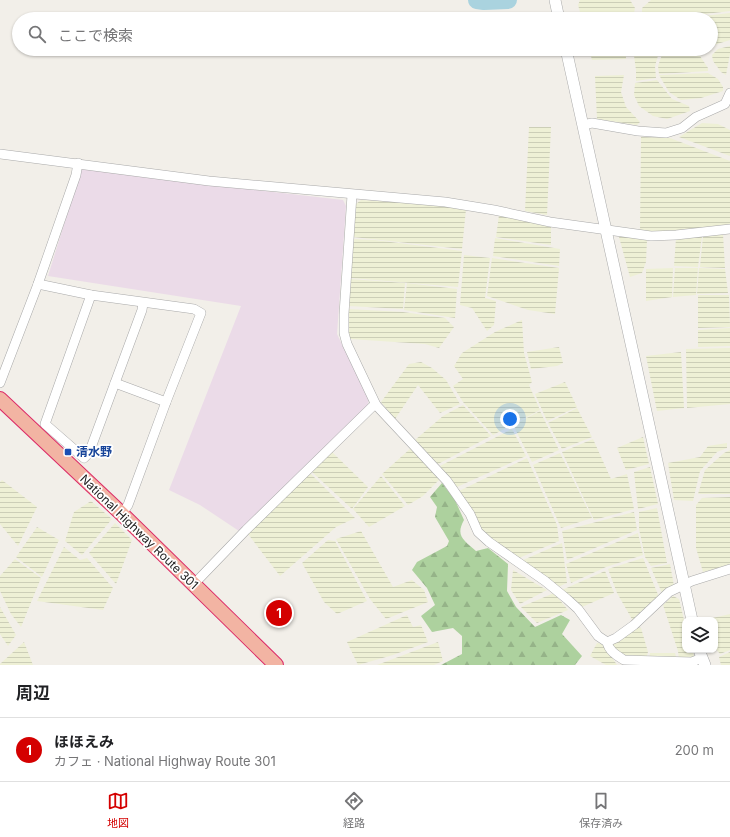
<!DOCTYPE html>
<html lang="ja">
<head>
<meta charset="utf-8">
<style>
	:root { --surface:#fff; --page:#f6f6f6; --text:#202124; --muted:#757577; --line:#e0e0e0; --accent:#d40000 }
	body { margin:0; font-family:Inter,"Noto Sans JP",sans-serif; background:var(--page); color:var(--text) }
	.controls { position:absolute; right:12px; bottom:12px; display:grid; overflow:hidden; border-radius:8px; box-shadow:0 1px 3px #0004 }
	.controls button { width:36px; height:36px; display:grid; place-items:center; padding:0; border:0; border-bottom:1px solid var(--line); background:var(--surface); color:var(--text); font:20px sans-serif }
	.you { position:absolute; left:510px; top:419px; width:14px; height:14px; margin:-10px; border:3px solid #fff; border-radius:50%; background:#1a73e8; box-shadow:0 0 0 6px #1a73e833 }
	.badge { display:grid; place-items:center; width:26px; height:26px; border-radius:50%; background:var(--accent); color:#fff; font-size:13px; font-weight:700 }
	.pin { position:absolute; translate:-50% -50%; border:2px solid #fff; box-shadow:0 1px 4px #0006 }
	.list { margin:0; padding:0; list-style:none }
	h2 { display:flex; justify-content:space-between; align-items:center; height:52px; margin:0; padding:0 16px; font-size:17px }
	h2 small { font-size:13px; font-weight:400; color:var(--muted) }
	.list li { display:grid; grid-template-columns:26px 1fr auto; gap:12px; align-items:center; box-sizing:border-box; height:64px; padding:0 16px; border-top:1px solid var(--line) }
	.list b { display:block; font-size:15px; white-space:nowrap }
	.list p { margin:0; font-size:13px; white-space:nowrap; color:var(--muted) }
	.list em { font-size:13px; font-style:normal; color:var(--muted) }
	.icon { flex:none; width:22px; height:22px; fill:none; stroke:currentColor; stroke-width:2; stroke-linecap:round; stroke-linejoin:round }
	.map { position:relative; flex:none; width:730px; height:665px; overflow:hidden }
	.search { position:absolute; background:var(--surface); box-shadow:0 1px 3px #0004; left:12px; right:12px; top:12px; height:44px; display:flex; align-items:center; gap:10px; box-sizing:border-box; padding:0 14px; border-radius:22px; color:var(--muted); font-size:15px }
	.sheet { height:116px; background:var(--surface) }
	nav { display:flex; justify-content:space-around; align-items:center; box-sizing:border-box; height:56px; border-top:1px solid var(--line); background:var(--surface); font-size:11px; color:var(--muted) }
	nav a { display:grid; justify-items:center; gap:2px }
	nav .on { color:var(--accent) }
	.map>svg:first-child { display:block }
	.industrial { fill:#ebdbe8 }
	.farmland { fill:url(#farmland-rules) }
	.forest { fill:url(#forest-firs) }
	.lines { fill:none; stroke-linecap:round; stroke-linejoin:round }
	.river { stroke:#aad3df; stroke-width:18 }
	.minor-casing { stroke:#a9a9a9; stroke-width:10 }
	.tertiary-casing { stroke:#a9a9a9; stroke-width:12 }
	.trunk-casing { stroke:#dc2a67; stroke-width:16 }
	.minor { stroke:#fff; stroke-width:9 }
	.tertiary { stroke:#fff; stroke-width:11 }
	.trunk { stroke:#f2b4a3; stroke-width:14 }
	.transit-dot { fill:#1a4fb4; stroke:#fff; stroke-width:1.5 }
	.labels { text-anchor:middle; stroke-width:3.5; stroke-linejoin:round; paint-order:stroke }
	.transit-label { font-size:12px; font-weight:bold; fill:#164399; stroke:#fff; text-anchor:start }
	.street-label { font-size:12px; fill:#222; stroke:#fff }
</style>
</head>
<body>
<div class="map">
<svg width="730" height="665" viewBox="0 0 730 665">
	<defs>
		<pattern id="farmland-rules" width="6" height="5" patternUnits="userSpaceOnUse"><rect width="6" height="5" fill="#eef0d5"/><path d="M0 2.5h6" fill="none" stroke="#ccceb7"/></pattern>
		<pattern id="forest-firs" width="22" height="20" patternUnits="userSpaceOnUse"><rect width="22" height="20" fill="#add19e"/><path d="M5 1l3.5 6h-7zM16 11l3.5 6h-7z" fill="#95b388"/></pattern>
	</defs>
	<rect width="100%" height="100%" fill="#f2efe9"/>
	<path class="industrial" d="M82,166L204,184L343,200L346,206L337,334L369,400L367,407L239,531L200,505L169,490L241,306L48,276Z"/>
	<g class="farmland">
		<path d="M580,0H630L635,8L633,19H582L578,5Z"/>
		<path d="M651,0H730V11L665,19H642V8Z"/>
		<path d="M730,13V40L711,46V19H678Z"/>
		<path d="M730,46V54L726,75L721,72L713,61L712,55L718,49Z"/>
		<path d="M589,49H626V59L592,60Z"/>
		<path d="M633,49H660L655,66L656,78L636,81V70Z"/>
		<path d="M664,49H683V53L700,56L708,68V71L659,74L658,66Z"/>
		<path d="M708,73L718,79L723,87V91L701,98L681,100L669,92L659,75Z"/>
		<path d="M624,75L621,92L626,107L640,122L637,125L597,119L595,76Z"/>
		<path d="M657,80L672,99L689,106L690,111L667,119L653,116L639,106L634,95L635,83Z"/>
		<path d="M702,123L718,124L730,130V156L679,137Z"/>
		<path d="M529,127H551L547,215L525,211Z"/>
		<path d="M641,137L670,138L730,161V226L676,232L640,231Z"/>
		<path d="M361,200L445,205L466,209L462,249L353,237L356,204Z"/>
		<path d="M499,215L551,226V245L496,237Z"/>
		<path d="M723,234L725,268L700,267L703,236Z"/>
		<path d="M622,235L647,240L646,262L642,273L630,277L619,237Z"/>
		<path d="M702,236L698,267L674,266L676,238Z"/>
		<path d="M495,238L560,249L559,266L493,256Z"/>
		<path d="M352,239L375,240L462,251L458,287L351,278Z"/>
		<path d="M464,255L490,258L485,298L496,301L494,325L487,331L472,308L460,305Z"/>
		<path d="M492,258L559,268L555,314L528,310L487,296Z"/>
		<path d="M673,268L672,297L646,301V269Z"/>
		<path d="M675,268H698L696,295L673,297Z"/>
		<path d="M699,268L725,269L728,293L697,294Z"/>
		<path d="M350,279L405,283L403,309L349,306Z"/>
		<path d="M407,283L457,289L455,318L404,310Z"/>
		<path d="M698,295H729L730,327L698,328Z"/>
		<path d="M348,309L403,312L445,318L454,327L439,348L425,344L350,339L348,326Z"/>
		<path d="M522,320L524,353L532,382L529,385L540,410L493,435L463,402L453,386L463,379L454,366L462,353L495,332Z"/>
		<path d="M730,328V346L698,347V330Z"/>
		<path d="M559,347L563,363L557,366L531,369L527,352Z"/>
		<path d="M730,348V404L687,408L686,349Z"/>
		<path d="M681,352L684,408L657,411L646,356Z"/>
		<path d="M421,362L432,368L446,380L460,404L440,413L418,385L395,419L381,402L409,364Z"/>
		<path d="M565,382L577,407L547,421L535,394Z"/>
		<path d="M463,405L491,436L438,464L415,440L443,416Z"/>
		<path d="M577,408L592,437L562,449L548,423Z"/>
		<path d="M540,411L559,450L532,462L513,425Z"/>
		<path d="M512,429L526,456L457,487L440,466Z"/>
		<path d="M643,437L649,464L626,470L617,448Z"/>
		<path d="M593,439L611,479L627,474L634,509L594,520L562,452Z"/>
		<path d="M727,443V448L717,452L700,471L693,501L674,500L668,463L700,457L708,446Z"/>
		<path d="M411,448L440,479L423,496L408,505L382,474Z"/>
		<path d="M730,450V494H698L705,470L724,453Z"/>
		<path d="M331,451L368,487L352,509L311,471Z"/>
		<path d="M560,453L592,518L561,528L533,465Z"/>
		<path d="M527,458L557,525L559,541L519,558L483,532L459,491Z"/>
		<path d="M650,467L658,504L638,509L634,472Z"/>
		<path d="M310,473L355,518L336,527L280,576L248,534Z"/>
		<path d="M381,476L405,506L369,527L353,509Z"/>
		<path d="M2,480L37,507L18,546L0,524V482Z"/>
		<path d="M730,497V565L703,572L696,548V505L702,498Z"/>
		<path d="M91,501L112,519L82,555L65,541L74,512Z"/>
		<path d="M657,508L667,563L651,566L645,557L639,529V512Z"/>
		<path d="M634,512L637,530L567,560L562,531Z"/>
		<path d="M115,523L132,540L116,584L89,553Z"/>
		<path d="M37,527L59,540L42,577L16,557Z"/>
		<path d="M361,531L393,587L412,580L424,590L428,602L386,619L370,599L336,539Z"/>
		<path d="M638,533L643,555L606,567L571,583L566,564Z"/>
		<path d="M328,540L335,541L367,601L337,614L324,602L302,563Z"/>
		<path d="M562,543L567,583L558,587L521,561Z"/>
		<path d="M64,547L80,560L87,558L113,588L103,610L37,601Z"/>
		<path d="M643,558L659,597L633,621L617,593L608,569Z"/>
		<path d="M15,559L41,578L21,627L11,614L0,591V576Z"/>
		<path d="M670,564L674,586L662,593L651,568Z"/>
		<path d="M513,570L538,585L547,590L520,604L511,590Z"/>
		<path d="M605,571L614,593L582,607L562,590Z"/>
		<path d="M554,593L568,610L537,623L521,607Z"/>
		<path d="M673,596L679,599L685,624V650H692L695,658L679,660L678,651L663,605Z"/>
		<path d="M0,607L16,635L8,646L0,634Z"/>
		<path d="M730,614V650L720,654L715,648V620L708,619Z"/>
		<path d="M407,615L413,627L421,625L428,642L393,655L358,665L347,642Z"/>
		<path d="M637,627L641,628L648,652L646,659L628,658L619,654L612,644Z"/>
		<path d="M24,642L33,665H0V664Z"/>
		<path d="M438,642L443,661L434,665H377Z"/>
		<path d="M597,643L603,644L617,665H606L590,656Z"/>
		<path d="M730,652V665H721L719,657Z"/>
		<path d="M650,653H675L677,661L649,660Z"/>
	</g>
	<path class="forest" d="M442,483L455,500L464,520C455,536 464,540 476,551L488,548L508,564L507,591L516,607L535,627L561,615L570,620L562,634L582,656L575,665H441L462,654V636L453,628L432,632L421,616L435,605L427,588L412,570L417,562L447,546L449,541L435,517L437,507L430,497Z"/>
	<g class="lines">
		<path class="river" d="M477,0L484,1L508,0"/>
		<g class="minor-casing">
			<g id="minor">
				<path d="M583,125L592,123L638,131L666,133L682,128L696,117L725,104L730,93"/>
				<path d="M0,154L209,181L445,202L494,210L550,222L651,236L676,235L730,229"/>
				<path d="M352,195L344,314V333L347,344L376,405L447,481L470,514L478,532L489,542L545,581L567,599L578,609L598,636L607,642L616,638L634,625L669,592L692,581L730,569"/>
				<path d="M38,284L91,295L194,309L201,313L166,402L128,505L122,514"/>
				<path d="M91,295L45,424L84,458L89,453L142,310L143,303"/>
				<path d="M0,383L38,284L76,175L78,163"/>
				<path d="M115,383L166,402"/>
				<path d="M193,585L246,530L372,407L376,405"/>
				<path d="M607,642C609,651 616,655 624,660L692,662L702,658"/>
			</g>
		</g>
		<g class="tertiary-casing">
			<g id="tertiary">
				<path d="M555,0L559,19"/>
				<path d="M566,49L692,620"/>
				<path d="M699,650L705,665"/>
			</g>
		</g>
		<g class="trunk-casing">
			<path id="trunk" d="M0,399L122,514L276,665"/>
		</g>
		<use href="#minor" class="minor"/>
		<use href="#tertiary" class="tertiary"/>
		<use href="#trunk" class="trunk"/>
	</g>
	<rect class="transit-dot" x="64" y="448" width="8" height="8" rx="2"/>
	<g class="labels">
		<g class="transit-label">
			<text x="76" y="456">清水野</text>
		</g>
		<g class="street-label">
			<text transform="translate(139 532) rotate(44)" y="4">National Highway Route 301</text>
		</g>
	</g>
</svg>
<div class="controls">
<button><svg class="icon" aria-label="layers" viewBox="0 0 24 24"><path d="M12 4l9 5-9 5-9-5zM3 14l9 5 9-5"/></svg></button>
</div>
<div class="you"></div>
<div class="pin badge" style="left:279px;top:613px">1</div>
<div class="search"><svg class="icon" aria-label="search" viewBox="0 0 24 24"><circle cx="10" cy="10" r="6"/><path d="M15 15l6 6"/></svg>ここで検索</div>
</div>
<section class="sheet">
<h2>周辺<small></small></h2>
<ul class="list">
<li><span class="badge">1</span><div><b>ほほえみ</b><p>カフェ · National Highway Route 301</p></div><em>200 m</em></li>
</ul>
</section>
<nav>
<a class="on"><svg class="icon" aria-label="map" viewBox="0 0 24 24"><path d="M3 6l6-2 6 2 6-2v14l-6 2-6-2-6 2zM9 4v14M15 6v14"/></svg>地図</a>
<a><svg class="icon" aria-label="directions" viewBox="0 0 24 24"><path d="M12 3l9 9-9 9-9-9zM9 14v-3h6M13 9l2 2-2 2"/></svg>経路</a>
<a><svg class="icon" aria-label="saved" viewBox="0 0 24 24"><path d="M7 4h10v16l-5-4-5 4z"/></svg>保存済み</a>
</nav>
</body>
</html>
